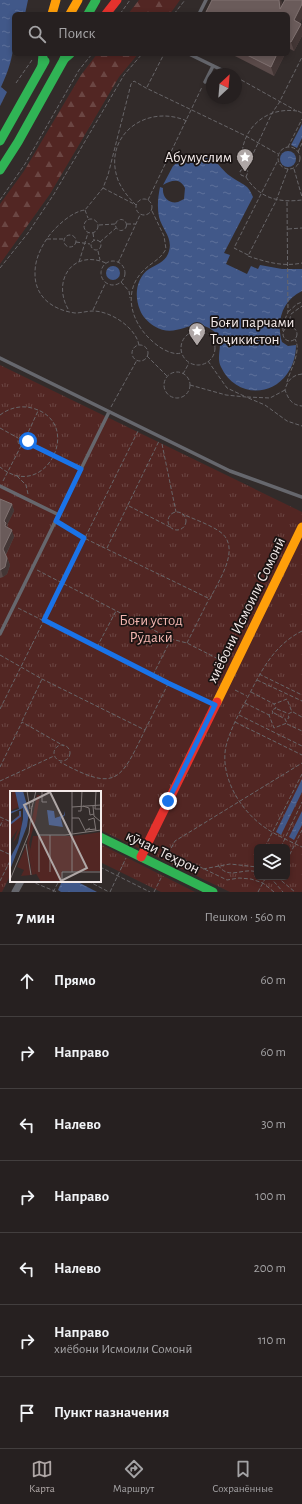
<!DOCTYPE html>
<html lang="ru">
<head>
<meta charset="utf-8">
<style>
	:root { --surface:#262020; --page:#2e2829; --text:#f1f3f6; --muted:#a4a3a5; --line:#423e3e; --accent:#afa7a6 }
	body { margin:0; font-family:"Alegreya Sans",sans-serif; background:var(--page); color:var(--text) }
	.controls { position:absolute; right:12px; bottom:12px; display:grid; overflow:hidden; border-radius:6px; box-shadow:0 2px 6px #0003 }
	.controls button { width:36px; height:36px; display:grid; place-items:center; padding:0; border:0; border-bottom:1px solid var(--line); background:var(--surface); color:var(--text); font:20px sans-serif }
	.compass { position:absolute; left:206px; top:68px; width:36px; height:36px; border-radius:50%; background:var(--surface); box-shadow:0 2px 6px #0003; rotate:26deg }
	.stop { position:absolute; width:12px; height:12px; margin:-9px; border:3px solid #1a73e8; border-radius:50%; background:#fff }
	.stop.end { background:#1a73e8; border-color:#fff; box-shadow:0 1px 4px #0008 }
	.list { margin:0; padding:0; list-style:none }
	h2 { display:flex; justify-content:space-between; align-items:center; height:52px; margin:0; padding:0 16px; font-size:17px }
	h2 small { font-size:13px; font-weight:400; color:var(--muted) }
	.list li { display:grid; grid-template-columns:26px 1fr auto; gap:12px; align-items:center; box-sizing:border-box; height:72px; padding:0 16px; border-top:1px solid var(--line) }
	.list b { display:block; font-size:15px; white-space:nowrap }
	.list p { margin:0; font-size:13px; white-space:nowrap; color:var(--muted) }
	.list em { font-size:13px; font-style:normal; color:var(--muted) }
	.icon { flex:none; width:22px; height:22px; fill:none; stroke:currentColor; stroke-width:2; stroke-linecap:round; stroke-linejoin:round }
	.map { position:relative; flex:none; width:302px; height:892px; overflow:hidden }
	.search { position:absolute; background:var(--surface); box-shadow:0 2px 6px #0003; left:12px; right:12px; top:12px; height:44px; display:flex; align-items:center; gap:10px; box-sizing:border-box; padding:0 14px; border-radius:6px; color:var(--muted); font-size:15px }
	.sheet { height:556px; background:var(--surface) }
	nav { display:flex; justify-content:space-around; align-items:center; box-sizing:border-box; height:56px; border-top:1px solid var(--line); background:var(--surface); font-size:11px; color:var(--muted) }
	nav a { display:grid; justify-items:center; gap:2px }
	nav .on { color:var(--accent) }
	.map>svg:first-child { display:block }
	.grass { fill:url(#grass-tufts); fill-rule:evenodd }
	.forest { fill:url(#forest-firs) }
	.water { fill:url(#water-ripples) }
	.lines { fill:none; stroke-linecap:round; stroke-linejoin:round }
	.path { stroke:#686669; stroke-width:1; stroke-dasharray:4 2; stroke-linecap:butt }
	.lane { stroke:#66676d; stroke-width:3.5 }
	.street { stroke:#66676d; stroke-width:7 }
	.fast { stroke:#30b455; stroke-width:9 }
	.slow { stroke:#ff9f0a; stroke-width:9 }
	.jam { stroke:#e5322d; stroke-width:9 }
	.wall { fill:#5a4a49 }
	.shaded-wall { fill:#433635 }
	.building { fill:#6a5b5a; stroke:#807271 }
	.route { stroke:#1a73e8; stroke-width:5 }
	.labels { text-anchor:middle; stroke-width:3.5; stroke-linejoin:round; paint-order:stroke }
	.poi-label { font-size:15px; fill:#f3eae9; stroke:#191312; text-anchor:end }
	.street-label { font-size:15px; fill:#f3eae9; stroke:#191312 }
	.park-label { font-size:15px; fill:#f2b5af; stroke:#191312 }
	.inset-river { fill:none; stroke:#415889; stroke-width:2 }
	.inset-road { fill:none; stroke:#7f7776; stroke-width:1 }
	.view { fill:#afa7a6; fill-opacity:0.15; stroke:#afa7a6; stroke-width:2 }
	.inset-edge { fill:none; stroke:#f3eae9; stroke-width:2 }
</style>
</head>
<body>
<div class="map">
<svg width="302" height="892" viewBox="0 0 302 892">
	<defs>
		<pattern id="grass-tufts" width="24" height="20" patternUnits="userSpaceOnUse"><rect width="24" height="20" fill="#522623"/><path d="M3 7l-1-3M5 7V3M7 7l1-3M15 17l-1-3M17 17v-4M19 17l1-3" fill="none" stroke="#6b4643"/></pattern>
		<pattern id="forest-firs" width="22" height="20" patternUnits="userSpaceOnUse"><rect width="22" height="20" fill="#522623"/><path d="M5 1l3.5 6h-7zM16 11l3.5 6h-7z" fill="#6b4643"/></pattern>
		<pattern id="water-ripples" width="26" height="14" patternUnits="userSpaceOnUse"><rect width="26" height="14" fill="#415889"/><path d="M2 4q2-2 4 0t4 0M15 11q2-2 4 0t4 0" fill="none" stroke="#5d709a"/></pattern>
	</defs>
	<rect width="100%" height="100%" fill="#322b2a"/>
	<g class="grass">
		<path d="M0,365L302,512V892H230L100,830V792H11V874L2,892H0ZM257,847H287V877H257Z"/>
		<path d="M100,844L195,892H161L100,862Z"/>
	</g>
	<g class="forest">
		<path d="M139,0H180L170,14H128Z"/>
		<path d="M97,54H138L119,77L50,194L0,264V204L24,171L81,75Z"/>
	</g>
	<g class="water">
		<path d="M0,0H28L25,14H14C14,45 15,57 1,87L7,92L0,106Z"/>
		<path d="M302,124V138L297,148L291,145Z"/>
		<circle cx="288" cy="159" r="8"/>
		<path d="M194,157C220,156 216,167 233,178C243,185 248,184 253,197L224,253L230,255L226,264L247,274L251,266L258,269L260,265L282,269H302V291C282,300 276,322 282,342L288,346L296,345C296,355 293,366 287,374C269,399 234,395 221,367C214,354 229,339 209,328C190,317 177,340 154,326C148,322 142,316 140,310C134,296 136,278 149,269C157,264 166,262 169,251C173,238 162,229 159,217C157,207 158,197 160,187L163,188C162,198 170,204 178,202L184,199L185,188C179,177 171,181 163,185L173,166L179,161Z"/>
		<circle cx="113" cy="273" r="7"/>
		<path d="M302,779V792L281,835L276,832Z"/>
		<path d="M302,811V825L294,840L289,837Z"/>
		<path d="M62,881H76L97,892H61L58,890Z"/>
	</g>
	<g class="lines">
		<g class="path">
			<path d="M120,14L130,0"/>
			<path d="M174,14L185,0"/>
			<path d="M236,77L295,110"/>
			<path d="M16,83L32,60"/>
			<path d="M147,87L164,54"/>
			<path d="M298,111L302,113"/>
			<path d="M288,147L302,119"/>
			<circle cx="289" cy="158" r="11"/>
			<path d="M298,152L302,143"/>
			<path d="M243,169C236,134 262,106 297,111"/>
			<path d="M243,169L245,172L246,169L248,172L246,177L241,175L240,171Z"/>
			<path d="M246,169L272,113L279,103L302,57"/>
			<path d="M288,169L276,201L248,256C266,262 283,267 302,263"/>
			<path d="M294,169L302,197"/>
			<path d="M246,177C259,198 278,203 302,200"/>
			<path d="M103,188L134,204"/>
			<circle cx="144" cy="207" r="8"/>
			<path d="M0,200L25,164L79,70L92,54"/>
			<path d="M148,200L202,87"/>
			<path d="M136,205C129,198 122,190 118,180C102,136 146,103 187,121"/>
			<path d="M85,210L88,218"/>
			<path d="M152,211L164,236L166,249C160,260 152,262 144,270C122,291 131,322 151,340C158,347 172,356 181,353"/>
			<circle cx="91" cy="226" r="7"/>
			<circle cx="121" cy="225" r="5.5"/>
			<path d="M127,224H136"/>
			<path d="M99,225L115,224"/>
			<path d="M288,229L302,228"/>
			<path d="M93,233L94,240"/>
			<circle cx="70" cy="241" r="6"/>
			<path d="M47,239H64"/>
			<circle cx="96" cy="245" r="5"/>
			<path d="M76,242L90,244"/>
			<path d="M100,242L116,228"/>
			<path d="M98,251L100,260"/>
			<path d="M248,255L234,248L278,160"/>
			<circle cx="113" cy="273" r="12"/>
			<path d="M79,262L88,233"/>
			<path d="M118,263L140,215"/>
			<path d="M0,268L28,233L54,194L124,75L142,54"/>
			<path d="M121,282L129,291L130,298"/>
			<path d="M68,309C52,280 73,249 106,263"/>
			<path d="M93,310L105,284"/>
			<path d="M288,312L297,304L302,302"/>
			<path d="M288,326L291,314L302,306"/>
			<circle cx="290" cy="334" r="7"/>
			<circle cx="198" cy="348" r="17"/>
			<path d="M283,331V324L288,312L287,202"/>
			<path d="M139,345C136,328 111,311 93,311C87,311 81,313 75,313C53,310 34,297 35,272C35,258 43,242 53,231C60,223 74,211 85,210L103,188L108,175L131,84L134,81L146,88L246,136L278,154"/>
			<circle cx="140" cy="353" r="8"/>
			<path d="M147,356L167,376"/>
			<path d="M208,361L227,388L244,396"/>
			<circle cx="177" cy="385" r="13"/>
			<path d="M183,374L189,363"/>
			<path d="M302,374C292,375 287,381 285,390C288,398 291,405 302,406"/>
			<path d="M287,382C290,370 302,351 295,339"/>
			<path d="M190,385L226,395L246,397L265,405L287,421L302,426"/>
			<path d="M247,397L270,398L285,390"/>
			<path d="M111,407L137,360"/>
			<path d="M0,415C9,408 21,405 32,408C86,422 45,504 0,467"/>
			<path d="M0,428L18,438"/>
			<circle cx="23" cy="441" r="5"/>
			<path d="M26,437L38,411"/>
			<path d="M28,443L77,467"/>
			<path d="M162,444L176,512"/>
			<path d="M17,476L26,485L28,494"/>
			<path d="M3,481L21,446"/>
			<path d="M129,506L170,527"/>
			<circle cx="177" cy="521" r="9"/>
			<path d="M60,523L84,538L210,599C218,581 243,547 219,531C208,524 194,519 182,514"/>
			<path d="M107,548L159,441"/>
			<path d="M37,570L171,639L187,643L226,663"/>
			<path d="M18,608L168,683L207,701"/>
			<path d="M302,631C276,644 263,667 250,693C241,710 231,727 226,746C220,774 237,805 259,823C271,833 287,840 302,847"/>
			<path d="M187,643L209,599"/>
			<path d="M97,647L116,611"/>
			<path d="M0,655L42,679L145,730C120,782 116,792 60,762"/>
			<path d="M259,674L302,695"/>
			<path d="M153,675L171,639"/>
			<path d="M257,680L302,701"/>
			<path d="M235,690L247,696"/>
			<path d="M251,692L274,704L287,699L292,712L288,714L289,718L285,719L287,723L274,728L269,715L273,713L272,710L276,708L274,704"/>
			<path d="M245,703L269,715"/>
			<path d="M0,709L138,431"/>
			<path d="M277,709L287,713"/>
			<path d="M293,712L302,717"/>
			<path d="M274,713L285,719"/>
			<path d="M239,715L302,746"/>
			<path d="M22,721L42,679"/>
			<path d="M235,722L302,755"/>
			<path d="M287,724L302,731"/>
			<path d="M145,730L168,684"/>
			<circle cx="62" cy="753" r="8"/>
			<path d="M0,767L22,722L64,746"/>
			<path d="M0,781L54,756"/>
			<path d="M0,817L11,822"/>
			<path d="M0,826L3,820"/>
			<path d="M265,847L302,774"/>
			<path d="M281,847L302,802"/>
			<path d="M0,850L11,855"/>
			<path d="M287,860L302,830"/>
			<path d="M218,865C229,881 242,867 257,872"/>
			<path d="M100,867L150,892"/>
			<path d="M203,869L230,864L257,867"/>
			<path d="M270,877L283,892"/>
			<path d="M277,877L295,892"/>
			<path d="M0,881L11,859"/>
			<path d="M30,881L57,892"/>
			<path d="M88,881L109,892"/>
			<path d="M53,892L59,881"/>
			<path d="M110,892L126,858"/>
			<path d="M154,892L162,876"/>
			<path d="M258,892L266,877"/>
			<path d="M274,892L263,883L251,879L239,878L227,880L169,852L175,841L302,763"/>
		</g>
		<g class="lane">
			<path d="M199,14L206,0"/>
			<path d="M189,54L230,74"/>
			<path d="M205,82L213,66"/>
			<path d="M0,358L230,471L302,497"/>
			<path d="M0,486L59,515"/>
			<path d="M0,634L109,412"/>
		</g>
		<path class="street" d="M15,892L21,881"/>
		<g class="fast">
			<path d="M88,14L96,0"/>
			<path d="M64,59L70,54"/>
			<path d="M42,66L43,54"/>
			<path d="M0,141L45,61"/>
			<path d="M0,170L18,142L67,54"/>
			<path d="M100,837L213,892"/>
		</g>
		<g class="slow">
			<path d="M52,14L56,0"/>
			<path d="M70,14L78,0"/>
			<path d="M217,702L302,527"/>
		</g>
		<g class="jam">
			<path d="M106,14L117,0"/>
			<path d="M141,857L217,702"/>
		</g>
	</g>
	<g class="wall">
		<path d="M212,0L282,2V6L300,23L302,28V36L294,51L288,48V14Z"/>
		<path d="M231,54H285L274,76Z"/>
		<path d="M0,499L12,504L14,511L7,525L8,528L14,537L6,555L10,565L7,574L3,577L0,578Z"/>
	</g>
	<g class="shaded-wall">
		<path d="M279,0H281L282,2L283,14L280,9Z"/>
		<path d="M302,4V19L297,29L294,20Z"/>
		<path d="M301,24L302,28V36L294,51L291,42Z"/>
		<path d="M277,54H285L274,76L271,67Z"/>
		<path d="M12,504L14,511L7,525L9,529L5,526L4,521Z"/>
		<path d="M12,530L14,537L5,556L3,549Z"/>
		<path d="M7,558L10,565L7,574L3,577L1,570Z"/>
	</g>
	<g class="building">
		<path d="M212,0H279L280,9L285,0H302V4L294,20L301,24L291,42L288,41V14H205Z"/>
		<path d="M245,54H277L271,67Z"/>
		<path d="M0,499L12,504L4,521L6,523L5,526L12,530L3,549L7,558L5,567L0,570Z"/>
	</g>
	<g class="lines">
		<path class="route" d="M28,441V443L81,469L56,521L84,538L44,620L168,683L215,705L168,801"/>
	</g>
	<defs>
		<g id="sight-pin" transform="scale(0.9)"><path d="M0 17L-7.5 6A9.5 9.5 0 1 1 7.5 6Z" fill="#afa7a6" stroke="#191312"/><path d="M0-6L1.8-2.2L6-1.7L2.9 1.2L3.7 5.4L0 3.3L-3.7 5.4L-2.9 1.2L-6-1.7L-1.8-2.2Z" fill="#fff"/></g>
	</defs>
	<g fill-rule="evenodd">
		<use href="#sight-pin" x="245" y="157"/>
		<use href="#sight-pin" x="197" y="331"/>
	</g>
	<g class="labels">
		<g class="poi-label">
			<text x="232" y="162">Абумуслим</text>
			<text x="210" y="327" text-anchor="start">Боғи парчами<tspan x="210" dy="17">Тоҷикистон</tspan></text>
		</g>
		<g class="street-label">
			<text transform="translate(246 610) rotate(-64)" y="5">хиёбони Исмоили Сомонӣ</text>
			<text transform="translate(163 852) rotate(26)" y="5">кӯчаи Теҳрон</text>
		</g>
		<g class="park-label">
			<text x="151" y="625">Боғи устод<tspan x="151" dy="17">Рӯдакӣ</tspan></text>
		</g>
	</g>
	<g transform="translate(10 791)">
		<rect width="91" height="91" fill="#322b2a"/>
		<path d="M91,41V80H52L51,91H31L24,79L20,60L23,45H63Z" fill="#522623"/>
		<path d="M2,0H5L9,16L0,20ZM27,4H30L26,28L19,52L26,83L22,84L17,52ZM11,21L12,35L6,48L3,51L8,38L1,48L0,56V33ZM16,55L21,84L11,85L14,79L7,76Z" fill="#522623"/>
		<path d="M5,0H13L19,21L17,35L0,79V67L8,52L13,28V17L0,23V21L9,18ZM37,19L44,20L45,27L54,24L55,20V24L51,28L53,36L39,34Z" fill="#415889"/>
		<path class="inset-river" d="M0,33L10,25V20"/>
		<path class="inset-road" d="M17,0L20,18M32,0V11H37M86,0L85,18H91M73,15L79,17L80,24L84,23M83,15L84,25L91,31M22,16L26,0M62,16L91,14M68,20H71L72,0H76M62,27H69L76,41M78,29L84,27L86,40M80,37L76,39L86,38M28,44H55L91,39M29,44V81M16,53L21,84M40,81V44M62,81V0M0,89L19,42L22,15M52,91V81H91"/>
		<path class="view" d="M40,1L77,77L51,90L14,14Z"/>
		<rect width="91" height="91" class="inset-edge"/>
	</g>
</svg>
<div class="controls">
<button><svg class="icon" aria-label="layers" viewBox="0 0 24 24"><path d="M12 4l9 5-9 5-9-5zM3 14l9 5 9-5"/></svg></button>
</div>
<svg class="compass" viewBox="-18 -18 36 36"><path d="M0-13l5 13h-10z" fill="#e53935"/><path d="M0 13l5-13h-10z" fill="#a4a3a5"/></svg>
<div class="stop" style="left:28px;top:441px"></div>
<div class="stop end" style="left:168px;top:801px"></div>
<div class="search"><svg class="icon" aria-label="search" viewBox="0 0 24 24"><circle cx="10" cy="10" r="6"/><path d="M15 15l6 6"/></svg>Поиск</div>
</div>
<section class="sheet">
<h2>7 мин<small>Пешком · 560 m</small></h2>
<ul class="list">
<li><svg class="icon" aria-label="ahead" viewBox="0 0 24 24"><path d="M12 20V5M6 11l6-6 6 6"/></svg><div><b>Прямо</b></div><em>60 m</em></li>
<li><svg class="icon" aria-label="right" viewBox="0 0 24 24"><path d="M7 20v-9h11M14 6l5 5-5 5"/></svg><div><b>Направо</b></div><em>60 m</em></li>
<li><svg class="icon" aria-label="left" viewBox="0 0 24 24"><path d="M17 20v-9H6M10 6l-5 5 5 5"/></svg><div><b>Налево</b></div><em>30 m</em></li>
<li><svg class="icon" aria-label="right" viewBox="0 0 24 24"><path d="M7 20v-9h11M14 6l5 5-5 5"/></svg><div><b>Направо</b></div><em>100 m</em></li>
<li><svg class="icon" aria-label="left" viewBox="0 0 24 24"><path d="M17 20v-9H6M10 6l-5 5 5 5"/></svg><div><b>Налево</b></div><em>200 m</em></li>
<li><svg class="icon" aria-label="right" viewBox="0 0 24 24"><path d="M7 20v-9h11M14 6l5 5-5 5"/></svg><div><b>Направо</b><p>хиёбони Исмоили Сомонӣ</p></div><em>110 m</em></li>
<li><svg class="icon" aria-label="arrive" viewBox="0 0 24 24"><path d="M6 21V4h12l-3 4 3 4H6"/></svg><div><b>Пункт назначения</b></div></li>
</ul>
</section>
<nav>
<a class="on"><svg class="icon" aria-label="map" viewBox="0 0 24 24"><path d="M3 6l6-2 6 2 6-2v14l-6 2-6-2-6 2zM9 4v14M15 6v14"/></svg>Карта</a>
<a><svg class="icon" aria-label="directions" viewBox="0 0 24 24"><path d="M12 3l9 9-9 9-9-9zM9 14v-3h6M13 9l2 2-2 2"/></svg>Маршрут</a>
<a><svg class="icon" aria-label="saved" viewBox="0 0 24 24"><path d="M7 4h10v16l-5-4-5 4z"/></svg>Сохранённые</a>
</nav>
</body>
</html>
